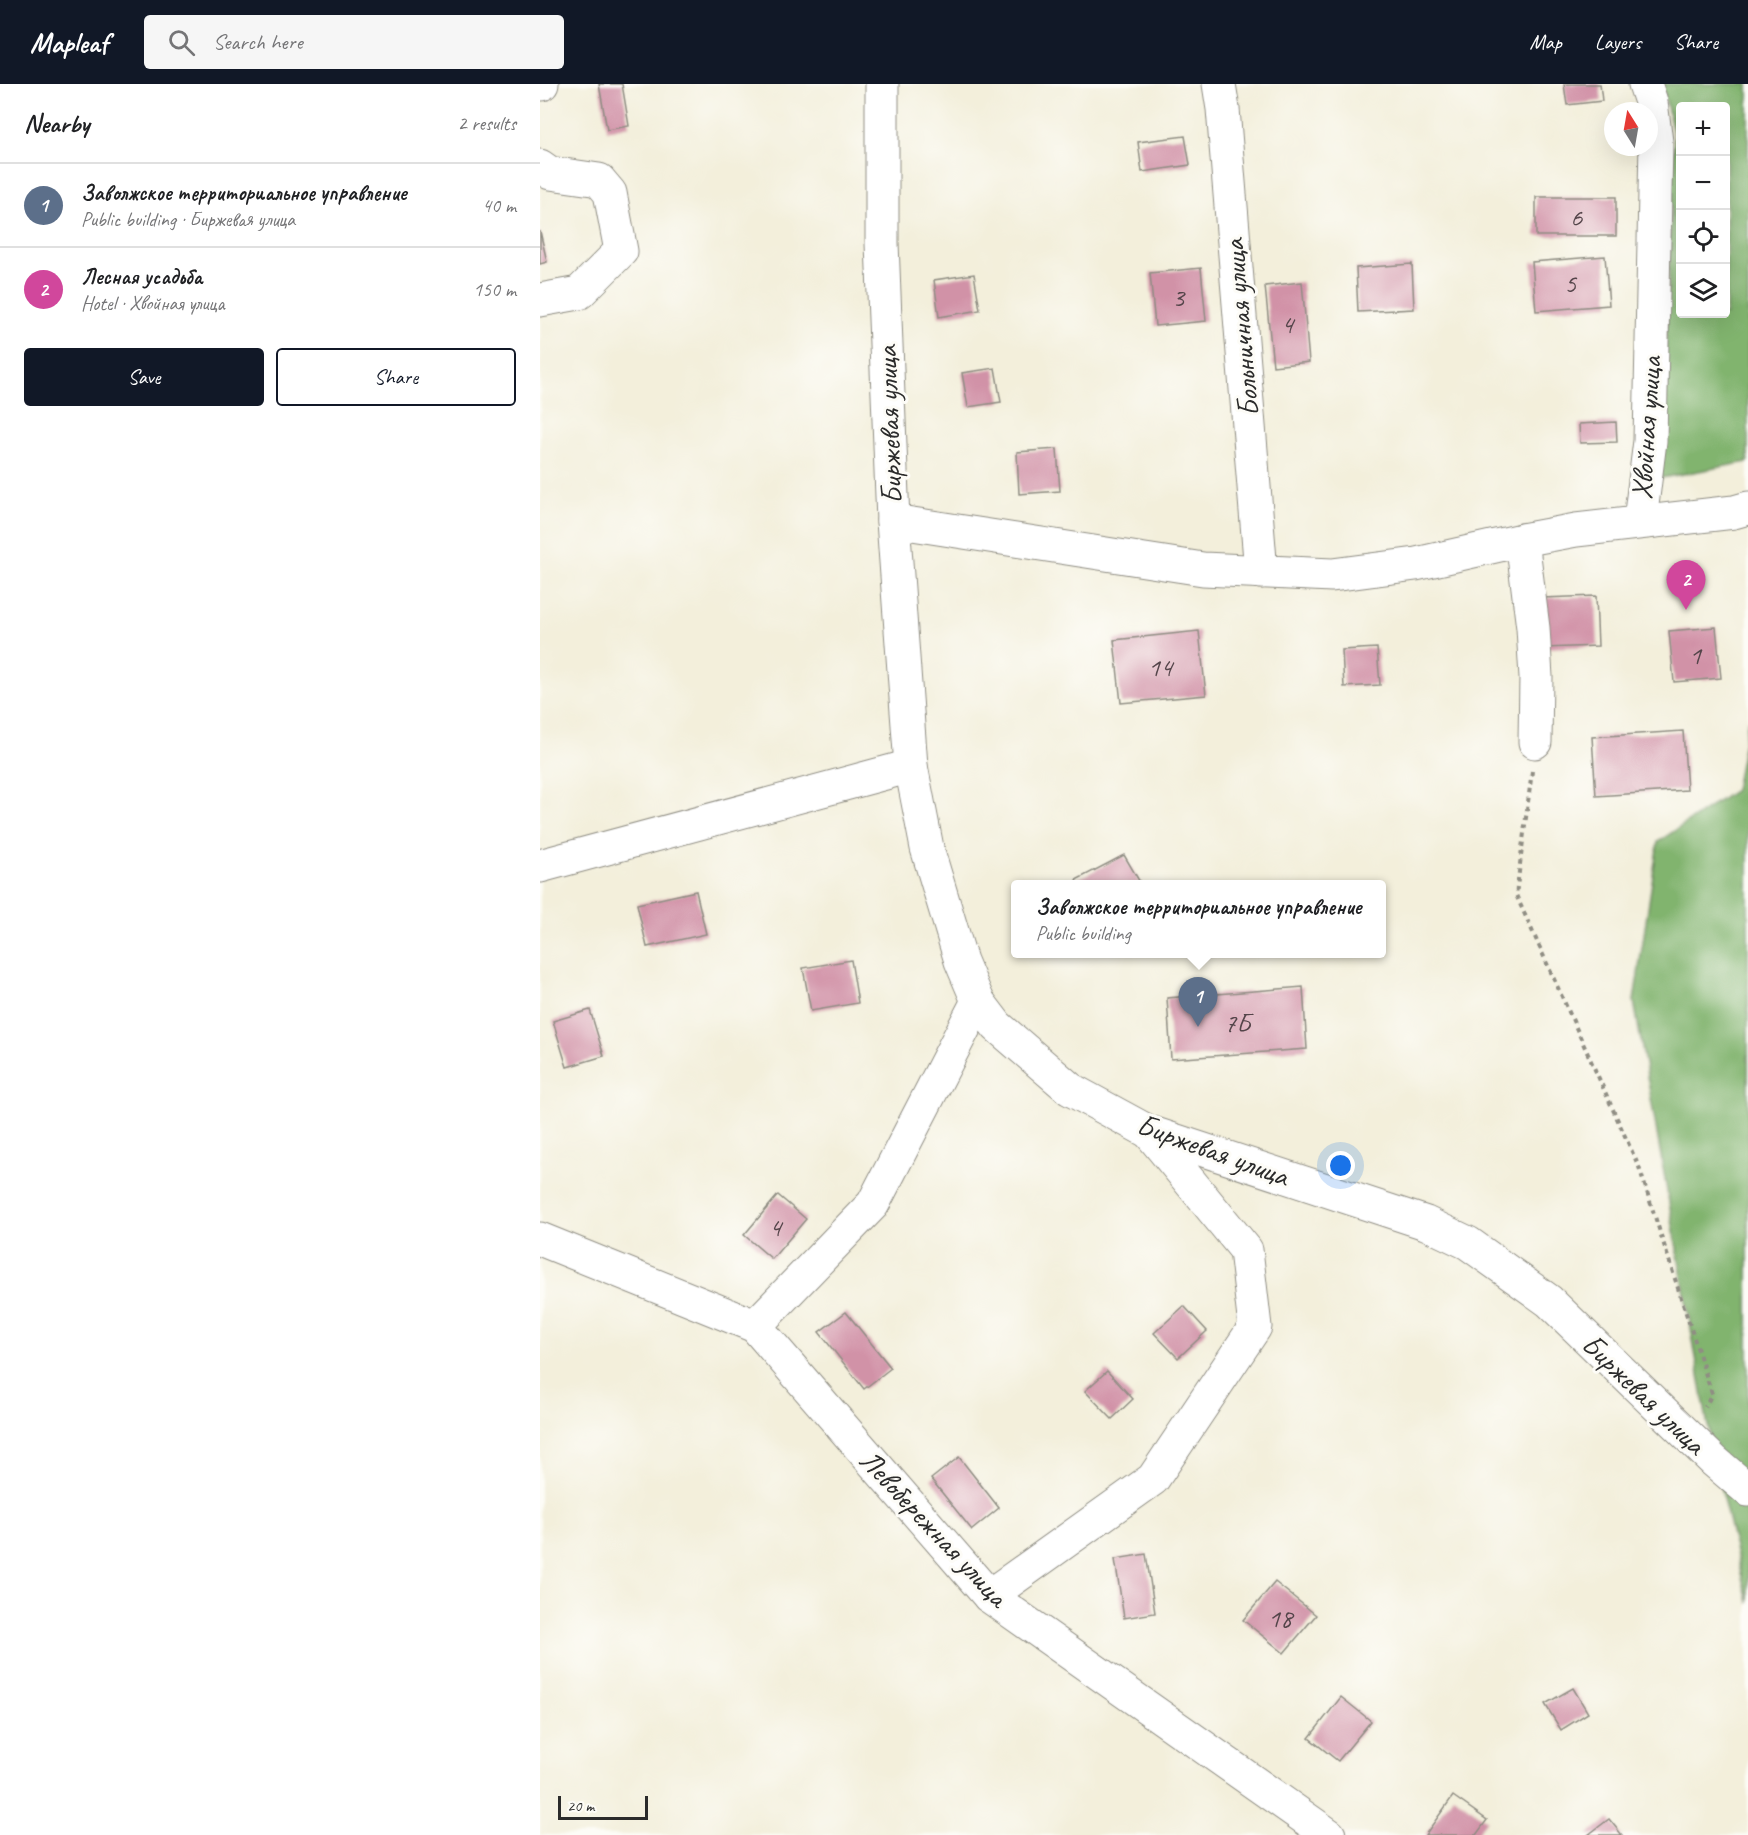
<!DOCTYPE html>
<html lang="en">
<head>
<meta charset="utf-8">
<style>
	:root { --surface:#fff; --page:#f6f6f6; --text:#202124; --muted:#757577; --line:#e0e0e0; --accent:#111827 }
	body { margin:0; font-family:Caveat,sans-serif; background:var(--page); color:var(--text) }
	.controls { position:absolute; right:18px; top:18px; display:grid; overflow:hidden; border-radius:6px; box-shadow:0 6px 24px #0002 }
	.controls button { width:54px; height:54px; display:grid; place-items:center; padding:0; border:0; border-bottom:2px solid var(--line); background:var(--surface); color:var(--text); font:30px sans-serif }
	.compass { position:absolute; left:1064px; top:18px; width:54px; height:54px; border-radius:50%; background:var(--surface); box-shadow:0 6px 24px #0002; rotate:349deg }
	.scale { position:absolute; left:18px; bottom:15px; width:90px; box-sizing:border-box; padding-left:6px; border:3px solid #2b2b2b; border-top:0; font-size:16px; line-height:21px; white-space:nowrap; color:#2b2b2b; -webkit-text-stroke:4px #fdfcf7; paint-order:stroke }
	.you { position:absolute; left:801px; top:1082px; width:21px; height:21px; margin:-15px; border:4px solid #fff; border-radius:50%; background:#1a73e8; box-shadow:0 0 0 9px #1a73e833 }
	.badge { display:grid; place-items:center; width:39px; height:39px; border-radius:50%; background:var(--accent); color:#fff; font-size:20px; font-weight:700 }
	.pin { position:absolute; translate:-50% -50px; filter:drop-shadow(0 2px 3px #0008) }
	.pin::after { content:''; position:absolute; top:32px; width:21px; height:18px; background:inherit; clip-path:polygon(0 0,100% 0,50% 100%) }
	.popup { position:absolute; left:471px; top:796px; width:375px; height:78px; box-sizing:border-box; display:grid; place-content:center; border-radius:6px; background:var(--surface); filter:drop-shadow(0 2px 4px #0005); font-size:20px; white-space:nowrap; color:var(--muted) }
	.popup b { font-size:22px; color:var(--text) }
	.popup::after { content:''; position:absolute; left:50%; top:100%; margin-left:-12px; border:12px solid transparent; border-top-color:var(--surface) }
	.list { margin:0; padding:0; list-style:none }
	h2 { display:flex; justify-content:space-between; align-items:center; height:78px; margin:0; padding:0 24px; font-size:26px }
	h2 small { font-size:20px; font-weight:400; color:var(--muted) }
	.list li { display:grid; grid-template-columns:39px 1fr auto; gap:18px; align-items:center; box-sizing:border-box; height:84px; padding:0 24px; border-top:2px solid var(--line) }
	.list b { display:block; font-size:22px; white-space:nowrap }
	.list p { margin:0; font-size:20px; white-space:nowrap; color:var(--muted) }
	.list em { font-size:20px; font-style:normal; color:var(--muted) }
	.actions { display:flex; gap:12px; padding:18px 24px }
	.actions a { flex:1; padding:14px 0; border:2px solid var(--accent); border-radius:6px; text-align:center; font-size:21px; color:var(--accent) }
	.actions .main { background:var(--accent); color:#fff }
	.icon { flex:none; width:33px; height:33px; fill:none; stroke:currentColor; stroke-width:2; stroke-linecap:round; stroke-linejoin:round }
	.map { position:relative; flex:none; width:1208px; height:1751px; overflow:hidden }
	header { display:flex; align-items:center; gap:36px; box-sizing:border-box; height:84px; padding:0 30px; background:var(--accent); color:#fff }
	header strong { font-size:28px }
	nav { display:flex; gap:33px; margin-inline-start:auto; font-size:21px }
	.search { width:420px; height:54px; background:var(--page); display:flex; align-items:center; gap:15px; box-sizing:border-box; padding:0 21px; border-radius:6px; color:var(--muted); font-size:22px }
	main { display:flex }
	aside { flex:1; background:var(--surface) }
	.map>svg:first-child { display:block }
	.forest { fill:#81b46e; stroke:#56704c; stroke-width:1.5; fill-rule:evenodd }
	.building { fill:#d192a7 }
	.lines { fill:none; stroke-linecap:round; stroke-linejoin:round }
	.minor-casing { stroke:#8f8d83; stroke-width:35 }
	.path { stroke:#8f8d83; stroke-width:4; stroke-dasharray:4.5 4.5; stroke-linecap:butt }
	.minor { stroke:#fff; stroke-width:33 }
	.labels { text-anchor:middle; stroke-width:6; stroke-linejoin:round; paint-order:stroke }
	.number-label { font-size:27px; fill:#54454a }
	.street-label { font-size:30px; fill:#2b2b2b; stroke:#fdfcf7 }
</style>
</head>
<body>
<header>
<strong>Mapleaf</strong>
<div class="search"><svg class="icon" aria-label="search" viewBox="0 0 24 24"><circle cx="10" cy="10" r="6"/><path d="M15 15l6 6"/></svg>Search here</div>
<nav><a>Map</a><a>Layers</a><a>Share</a></nav>
</header>
<main>
<aside>
<h2>Nearby<small>2 results</small></h2>
<ul class="list">
<li><span class="badge" style="background:#5c6f8a">1</span><div><b>Заволжское территориальное управление</b><p>Public building · Биржевая улица</p></div><em>40 m</em></li>
<li><span class="badge" style="background:#d1479c">2</span><div><b>Лесная усадьба</b><p>Hotel · Хвойная улица</p></div><em>150 m</em></li>
</ul>
<div class="actions"><a class="main">Save</a><a>Share</a></div>
</aside>
<div class="map">
<svg width="1208" height="1751" viewBox="0 0 1208 1751">
	<rect width="100%" height="100%" fill="#fdfcf7"/>
	<filter id="ink" filterUnits="userSpaceOnUse"><feTurbulence type="fractalNoise" baseFrequency=".0167" numOctaves="2"/><feDisplacementMap in="SourceGraphic" scale="12" xChannelSelector="R" yChannelSelector="G"/><feConvolveMatrix kernelMatrix="1 2 1 2 8 2 1 2 1" color-interpolation-filters="sRGB"/></filter>
	<filter id="wash" filterUnits="userSpaceOnUse"><feTurbulence type="fractalNoise" baseFrequency=".008" numOctaves="4" result="noise"/><feDisplacementMap in="SourceGraphic" scale="24" xChannelSelector="R" yChannelSelector="G"/><feGaussianBlur stdDeviation="1.35" result="paint"/><feColorMatrix in="noise" values="0 0 0 0 0 0 0 0 0 0 0 0 0 0 0 0 0 1.4 0 .05"/><feComposite in="paint" operator="in"/></filter>
	<g filter="url(#wash)">
		<rect width="100%" height="100%" fill="#f3efdb"/>
		<g class="forest">
			<path d="M1122,0H1208V378L1121,394L1134,52ZM1140,22H1186V230H1140Z"/>
			<path d="M1208,636V1518L1174,1377L1094,917L1118,758L1195,706Z"/>
		</g>
		<g id="blocks">
			<g class="building">
				<path d="M59,0H82L89,42L67,46Z"/>
				<path d="M1024,0H1060L1062,17L1027,21Z"/>
				<path d="M645,52L650,81L602,88L598,58Z"/>
				<rect x="996" y="113" width="80" height="39"/>
				<path d="M0,147L7,178L0,180Z"/>
				<path d="M1065,172L1069,221L996,227L992,178Z"/>
				<path d="M872,180L874,225L818,228L816,184Z"/>
				<path d="M661,184L666,237L615,242L610,189Z"/>
				<path d="M434,190L440,226L399,233L394,196Z"/>
				<path d="M762,198L769,278L733,282L725,202Z"/>
				<path d="M455,284L461,318L428,323L422,289Z"/>
				<path d="M1076,338L1077,358L1040,359L1039,340Z"/>
				<path d="M517,365L520,407L479,410L477,368Z"/>
				<path d="M1056,512L1058,562L1004,564L1002,514Z"/>
				<path d="M1176,543L1181,594L1134,598L1129,547Z"/>
				<path d="M659,547L666,611L581,619L574,556Z"/>
				<path d="M837,564L840,601L804,603L802,566Z"/>
				<path d="M1143,647L1147,706L1056,712L1052,653Z"/>
				<path d="M584,771L601,800H538L536,796Z"/>
				<path d="M156,807L166,850L107,863L97,820Z"/>
				<path d="M311,876L318,919L271,927L263,884Z"/>
				<path d="M763,903L767,965L631,975L627,914Z"/>
				<path d="M50,926L64,972L27,983L13,937Z"/>
				<path d="M238,1111L266,1135L232,1175L204,1151Z"/>
				<path d="M644,1222L667,1247L638,1274L614,1249Z"/>
				<path d="M306,1228L351,1284L324,1305L279,1248Z"/>
				<path d="M567,1287L593,1315L572,1335L545,1307Z"/>
				<path d="M419,1373L459,1424L432,1446L391,1395Z"/>
				<path d="M606,1470L615,1529L584,1534L575,1475Z"/>
				<path d="M735,1498L776,1531L744,1569L703,1536Z"/>
				<path d="M1033,1604L1048,1629L1021,1646L1005,1620Z"/>
				<path d="M801,1613L831,1637L798,1677L769,1654Z"/>
				<path d="M913,1712L947,1736L936,1751H885Z"/>
				<path d="M1069,1735L1082,1751H1048Z"/>
			</g>
		</g>
	</g>
	<g filter="url(#ink)">
		<use href="#blocks" fill-opacity="0" stroke="#8f8d83" stroke-width="1.5"/>
		<g class="lines">
			<g class="minor-casing">
				<g id="minor">
					<path d="M0,0H2"/>
					<path d="M342,0V159L353,437L371,682L387,764L421,877L438,917L457,942L530,1005L609,1048L886,1139L928,1159L1009,1217L1174,1377L1208,1406"/>
					<path d="M679,0L683,25L721,488"/>
					<path d="M0,82L10,89L59,96L70,109L81,167L39,209L0,216"/>
					<path d="M353,437L663,485L792,491L876,480L982,456L1036,446L1194,428L1208,424"/>
					<path d="M1100,437L1110,357L1116,58L1111,18L1105,0"/>
					<path d="M982,456L993,544L996,593L995,658"/>
					<path d="M0,782L371,682"/>
					<path d="M0,1155L215,1242L449,1512L789,1751"/>
					<path d="M215,1242L333,1120L438,917"/>
					<path d="M449,1512L613,1395L715,1243L706,1166L609,1048"/>
				</g>
			</g>
			<path class="path" d="M992,687L976,811L1099,1083L1172,1310L1165,1323"/>
			<use href="#minor" class="minor"/>
		</g>
	</g>
	<g class="labels">
		<g class="number-label">
			<text x="1036" y="142">6</text>
			<text x="1030" y="208">5</text>
			<text x="638" y="222">3</text>
			<text x="747" y="249">4</text>
			<text x="1155" y="580">1</text>
			<text x="620" y="592">14</text>
			<text x="697" y="948">7Б</text>
			<text x="235" y="1152">4</text>
			<text x="740" y="1543">18</text>
		</g>
		<g class="street-label">
			<text transform="translate(701 244) rotate(-95)" y="10">Больничная улица</text>
			<text transform="translate(349 341) rotate(-92)" y="10">Биржевая улица</text>
			<text transform="translate(1106 344) rotate(-86)" y="10">Хвойная улица</text>
			<text transform="translate(673 1066) rotate(20)" y="10">Биржевая улица</text>
			<text transform="translate(1104 1310) rotate(44)" y="10">Биржевая улица</text>
			<text transform="translate(394 1444) rotate(47)" y="10">Левобережная улица</text>
		</g>
	</g>
</svg>
<div class="controls">
<button>+</button>
<button>−</button>
<button><svg class="icon" aria-label="locate" viewBox="0 0 24 24"><circle cx="12" cy="12" r="6"/><path d="M12 2v4M12 18v4M2 12h4M18 12h4"/></svg></button>
<button><svg class="icon" aria-label="layers" viewBox="0 0 24 24"><path d="M12 4l9 5-9 5-9-5zM3 14l9 5 9-5"/></svg></button>
</div>
<svg class="compass" viewBox="-18 -18 36 36"><path d="M0-13l5 13h-10z" fill="#e53935"/><path d="M0 13l5-13h-10z" fill="#757577"/></svg>
<div class="scale">20 m</div>
<div class="you"></div>
<div class="pin badge" style="left:658px;top:943px;background:#5c6f8a">1</div>
<div class="popup"><b>Заволжское территориальное управление</b>Public building</div>
<div class="pin badge" style="left:1146px;top:526px;background:#d1479c">2</div>
</div>
</main>
</body>
</html>
